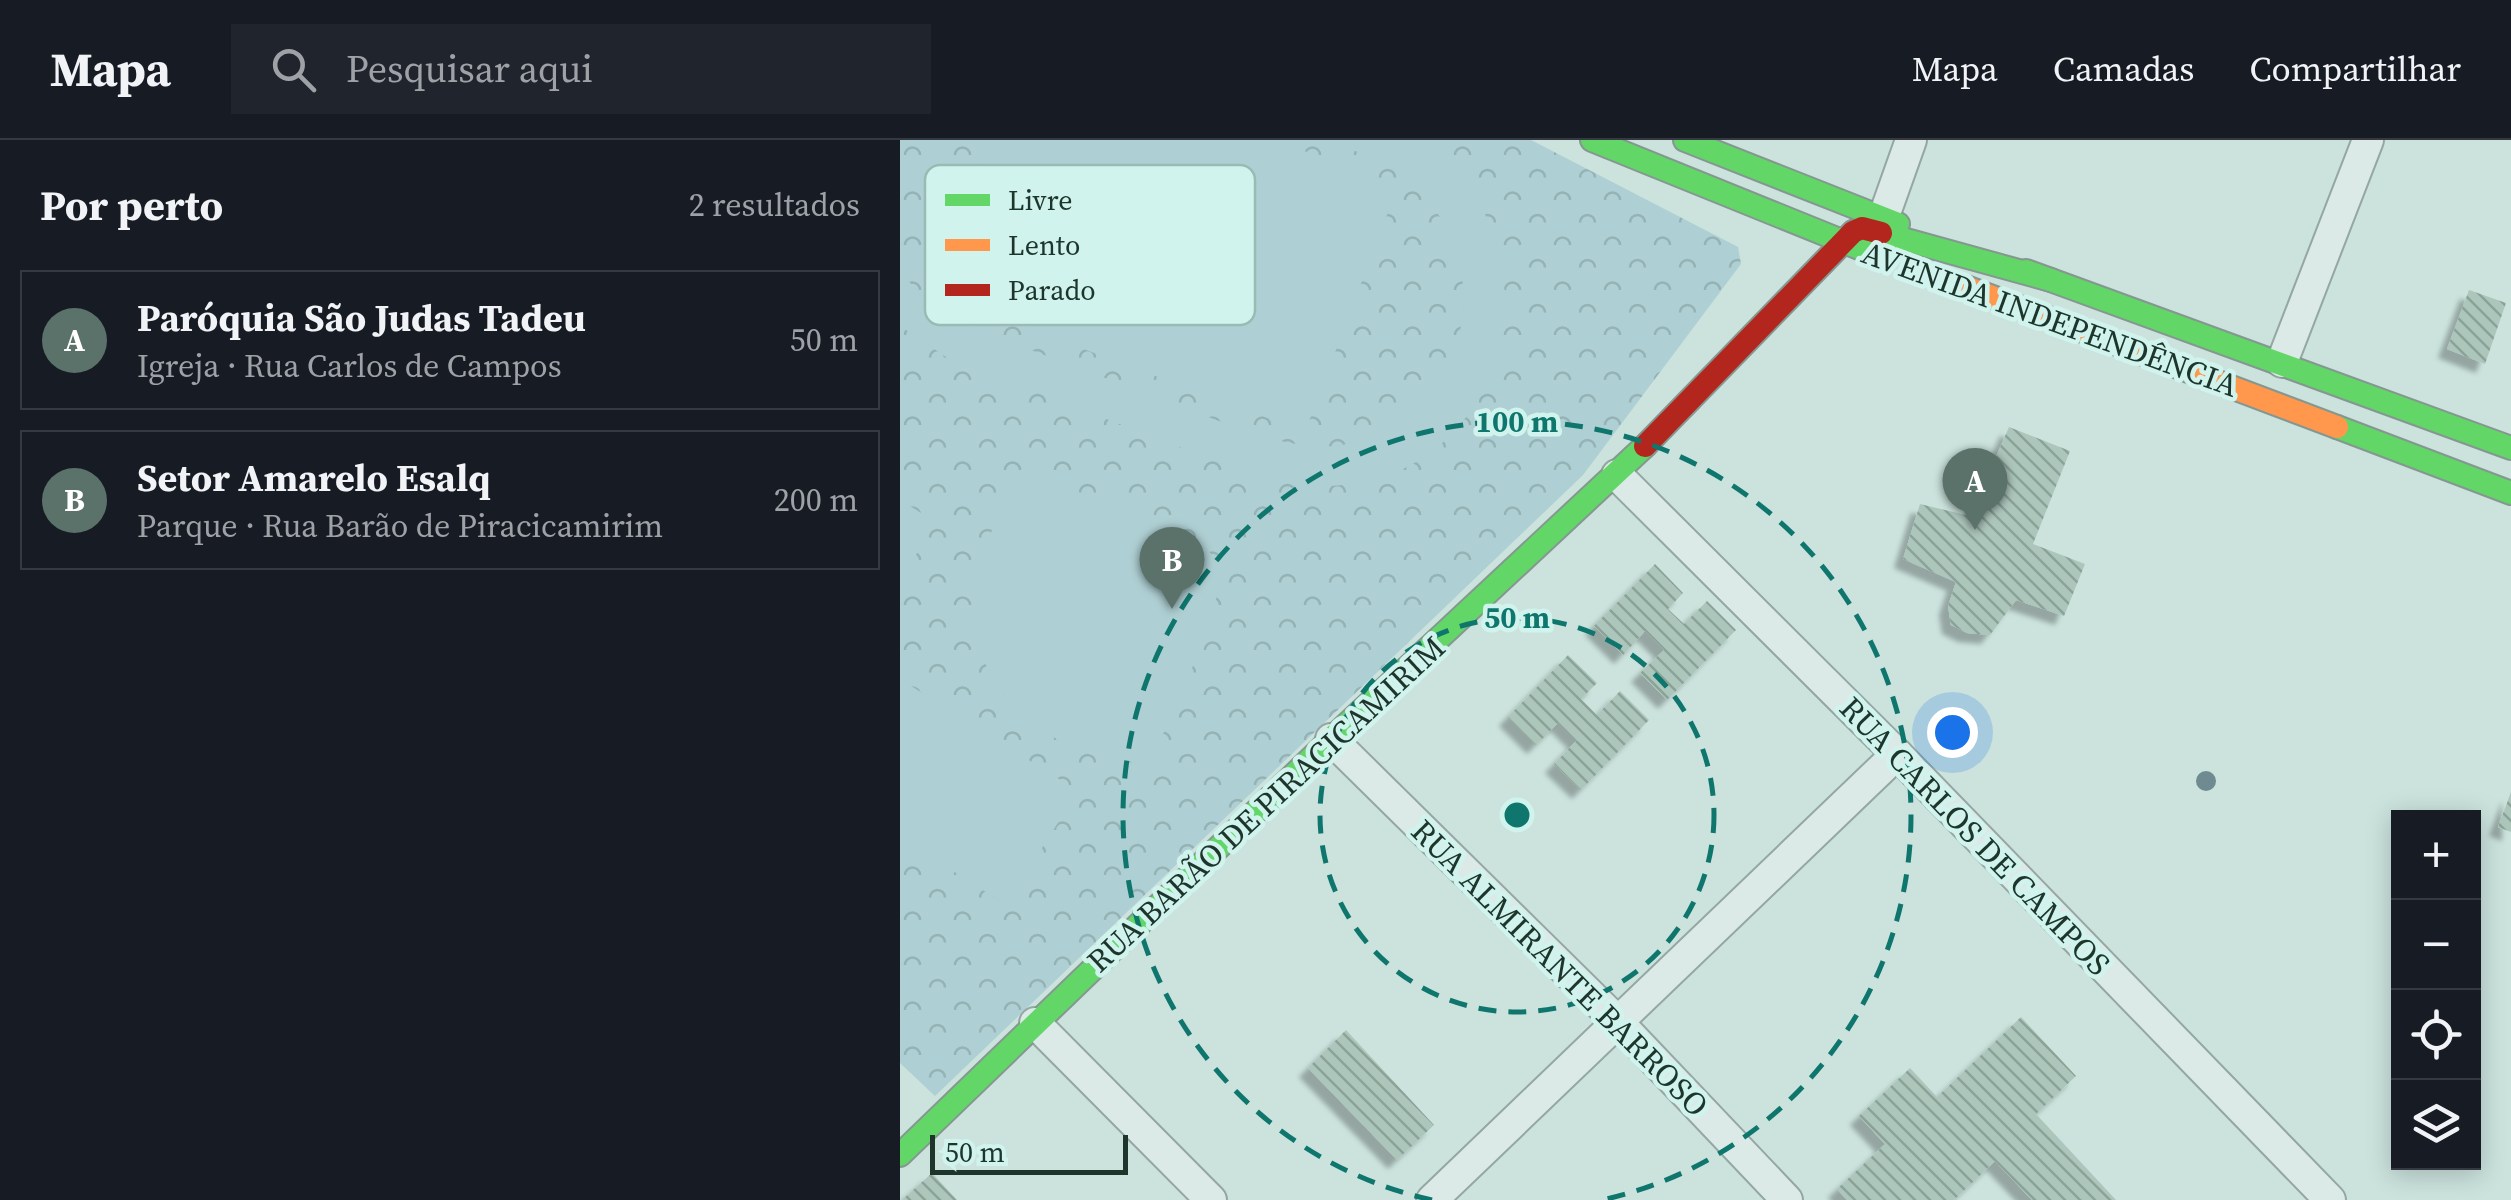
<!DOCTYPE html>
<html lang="pt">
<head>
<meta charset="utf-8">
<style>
	:root { --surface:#171b24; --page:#20242c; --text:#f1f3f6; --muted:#9ea1a6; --line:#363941; --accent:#5a7269 }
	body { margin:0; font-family:"Source Serif 4",serif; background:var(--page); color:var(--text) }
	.controls { position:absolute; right:30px; bottom:30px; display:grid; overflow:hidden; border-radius:0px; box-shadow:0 5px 25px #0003 }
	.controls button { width:90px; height:90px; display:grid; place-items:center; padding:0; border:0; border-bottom:2px solid var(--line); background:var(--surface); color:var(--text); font:50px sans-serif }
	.scale { position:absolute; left:30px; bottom:25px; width:198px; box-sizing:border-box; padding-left:10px; border:5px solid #1d352b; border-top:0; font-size:28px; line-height:35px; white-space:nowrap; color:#1d352b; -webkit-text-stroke:8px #d0f4ed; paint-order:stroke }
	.you { position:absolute; left:1052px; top:592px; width:35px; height:35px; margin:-25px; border:8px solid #fff; border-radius:50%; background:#1a73e8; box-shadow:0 0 0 15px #1a73e833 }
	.badge { display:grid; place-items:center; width:65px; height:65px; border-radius:50%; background:var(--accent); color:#fff; font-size:32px; font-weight:700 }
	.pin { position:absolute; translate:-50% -82px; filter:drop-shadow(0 2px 5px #0008) }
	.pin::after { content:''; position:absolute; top:52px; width:35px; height:30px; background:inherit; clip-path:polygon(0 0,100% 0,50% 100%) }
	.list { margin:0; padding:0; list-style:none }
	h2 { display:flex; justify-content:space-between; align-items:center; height:130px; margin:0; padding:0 40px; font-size:42px }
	h2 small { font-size:32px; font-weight:400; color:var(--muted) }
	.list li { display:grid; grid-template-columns:65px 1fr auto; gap:30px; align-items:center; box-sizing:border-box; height:140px; margin:0 20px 20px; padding:0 20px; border:2px solid var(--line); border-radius:0px }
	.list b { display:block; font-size:38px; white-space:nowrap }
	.list p { margin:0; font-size:32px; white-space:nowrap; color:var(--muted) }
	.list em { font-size:32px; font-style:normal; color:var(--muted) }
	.icon { flex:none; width:55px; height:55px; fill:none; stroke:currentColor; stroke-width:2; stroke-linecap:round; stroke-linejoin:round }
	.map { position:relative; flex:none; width:1611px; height:1060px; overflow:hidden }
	header { display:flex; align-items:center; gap:60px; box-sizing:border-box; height:140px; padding:0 50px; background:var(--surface); border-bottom:2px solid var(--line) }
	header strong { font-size:48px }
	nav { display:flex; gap:55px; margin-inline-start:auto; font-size:35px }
	.search { width:700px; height:90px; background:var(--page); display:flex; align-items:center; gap:25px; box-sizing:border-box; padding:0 35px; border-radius:0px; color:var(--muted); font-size:38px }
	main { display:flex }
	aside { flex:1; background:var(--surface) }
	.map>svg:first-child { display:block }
	.park { fill:url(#park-crowns) }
	.garden { fill:#aecfd3 }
	.building { fill:url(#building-back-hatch); filter:url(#shadow) }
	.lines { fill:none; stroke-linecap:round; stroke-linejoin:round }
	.street-casing { stroke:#94a7a2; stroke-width:34 }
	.fast-casing { stroke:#859791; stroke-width:26 }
	.slow-casing { stroke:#859791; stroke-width:26 }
	.jam-casing { stroke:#859791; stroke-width:26 }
	.street { stroke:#dceae7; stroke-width:30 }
	.fast { stroke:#63d668; stroke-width:22 }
	.slow { stroke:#ff974d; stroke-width:22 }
	.jam { stroke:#b3261e; stroke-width:22 }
	.tree { fill:#6f8a90 }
	.ring { fill:none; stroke:#0f766e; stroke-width:5; stroke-dasharray:18 12 }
	.labels { text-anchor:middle; stroke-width:9; stroke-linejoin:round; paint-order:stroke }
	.street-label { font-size:32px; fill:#1d352b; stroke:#d0f4ed }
	.key { fill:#d0f4ed; stroke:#9abbb3; stroke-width:2.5 }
	.key-label { font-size:28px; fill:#1d352b }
	.centre { fill:#0f766e; stroke:#d0f4ed; stroke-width:5 }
	.ring-label { font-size:30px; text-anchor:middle; font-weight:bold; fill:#0f766e; stroke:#d0f4ed; stroke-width:9; stroke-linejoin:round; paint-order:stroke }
</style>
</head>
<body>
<header>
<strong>Mapa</strong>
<div class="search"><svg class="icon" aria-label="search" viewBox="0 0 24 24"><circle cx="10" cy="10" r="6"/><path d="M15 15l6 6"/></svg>Pesquisar aqui</div>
<nav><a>Mapa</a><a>Camadas</a><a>Compartilhar</a></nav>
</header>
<main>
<aside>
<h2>Por perto<small>2 resultados</small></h2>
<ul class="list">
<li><span class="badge">A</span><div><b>Paróquia São Judas Tadeu</b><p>Igreja · Rua Carlos de Campos</p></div><em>50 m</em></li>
<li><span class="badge">B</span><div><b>Setor Amarelo Esalq</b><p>Parque · Rua Barão de Piracicamirim</p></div><em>200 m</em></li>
</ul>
</aside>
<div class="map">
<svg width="1611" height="1060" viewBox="0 0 1611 1060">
	<defs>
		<pattern id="park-crowns" width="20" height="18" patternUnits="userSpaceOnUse" patternTransform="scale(2.5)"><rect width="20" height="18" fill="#aecfd3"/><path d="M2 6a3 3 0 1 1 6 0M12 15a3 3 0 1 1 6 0" fill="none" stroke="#95b2b5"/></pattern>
		<pattern id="building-back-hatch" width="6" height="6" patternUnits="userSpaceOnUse" patternTransform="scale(2.5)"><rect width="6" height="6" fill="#acc6bc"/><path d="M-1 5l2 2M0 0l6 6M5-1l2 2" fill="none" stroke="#8ba299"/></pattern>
		<filter id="shadow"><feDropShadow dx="-9" dy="9" stdDeviation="2.5" flood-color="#0004"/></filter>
	</defs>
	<rect width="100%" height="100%" fill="#cbe2dd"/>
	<path class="park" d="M0,0H631L838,107L841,124L683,335L35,956L0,923Z"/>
	<g class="garden">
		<path d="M88,0H375L498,46L405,292L31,152Z"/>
		<path d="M425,0C454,0 489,0 516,0C534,3 546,20 557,33C652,138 599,325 451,344C416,349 386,343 353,335L49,219L0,186V131L25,160L68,186L356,295C388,303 422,312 454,302C575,262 600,122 508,39C487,20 451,10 425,0Z"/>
		<path d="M128,333L293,396C304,406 318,417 319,433C323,471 267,584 250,624C231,621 208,621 189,614C83,573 44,481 98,378C106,362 118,348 128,333Z"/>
		<path d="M0,360L36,382L0,441Z"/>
		<path d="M0,539L178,651L106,765L0,697Z"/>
	</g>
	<g class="building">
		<path d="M1569,150L1606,163L1585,224L1547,209Z"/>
		<path d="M1109,287L1170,311L1133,404L1185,424L1164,476L1116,460L1090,495L1067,493L1051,485L1048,466L1056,442L1003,419L1020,364L1070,376Z"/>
		<path d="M755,424L783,453L768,469L784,484L807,461L836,490L767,560L740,533L764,510L745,491L723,515L694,486Z"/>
		<path d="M668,515L697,543L681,559L697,575L720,551L749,580L681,650L654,624L677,600L659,582L636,605L608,577Z"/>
		<path d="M1611,652V692L1598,687Z"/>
		<path d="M1121,877L1176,936L1136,974L1216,1060H1132L1095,1021L1054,1060H947L937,1049L985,1004L959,976L1010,928L1037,957Z"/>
		<path d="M446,890L534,985L497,1020L408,928Z"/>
		<path d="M32,1033L57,1060H2Z"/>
	</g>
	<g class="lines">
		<g class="street-casing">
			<g id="street">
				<path d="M983,79L1011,0"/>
				<path d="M1382,222L1468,0"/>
				<path d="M717,335L997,614L1430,1060"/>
				<path d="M431,599L716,880L887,1060"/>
				<path d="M135,883L311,1060"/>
				<path d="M532,1060L997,614"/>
			</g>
		</g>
		<g class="fast-casing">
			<g id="fast">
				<path d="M692,0L969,112"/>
				<path d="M785,0L998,84"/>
				<path d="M981,93L1151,140"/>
				<path d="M1126,131L1611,308"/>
				<path d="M1437,287L1611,353"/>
				<path d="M0,1015L431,599L745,306"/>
			</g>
		</g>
		<g class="slow-casing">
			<path id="slow" d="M1050,141L1437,287"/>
		</g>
		<g class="jam-casing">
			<path id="jam" d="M745,306L953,92L962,88L981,93"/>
		</g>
		<use href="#street" class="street"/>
		<use href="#fast" class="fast"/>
		<use href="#slow" class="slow"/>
		<use href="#jam" class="jam"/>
	</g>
	<circle class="tree" cx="1306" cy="641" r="10"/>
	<g class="ring">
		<circle cx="617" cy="675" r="197"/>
		<path d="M532 1060A394 394 0 1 1 702 1060"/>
	</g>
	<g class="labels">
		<g class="street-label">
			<text transform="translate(1150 179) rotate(20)" y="11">AVENIDA INDEPENDÊNCIA</text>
			<text transform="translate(366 664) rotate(-43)" y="11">RUA BARÃO DE PIRACICAMIRIM</text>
			<text transform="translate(1075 696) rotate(46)" y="11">RUA CARLOS DE CAMPOS</text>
			<text transform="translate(660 828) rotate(45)" y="11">RUA ALMIRANTE BARROSO</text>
		</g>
	</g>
	<rect x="25" y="25" width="330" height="160" rx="15" class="key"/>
	<rect x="45" y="54" width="45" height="12" fill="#63d668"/>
	<rect x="45" y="99" width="45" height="12" fill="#ff974d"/>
	<rect x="45" y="144" width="45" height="12" fill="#b3261e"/>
	<g class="key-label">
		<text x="108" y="70">Livre</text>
		<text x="108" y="115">Lento</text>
		<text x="108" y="160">Parado</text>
	</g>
	<circle cx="617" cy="675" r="15" class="centre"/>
	<g class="ring-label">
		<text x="617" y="292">100 m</text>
		<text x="617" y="488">50 m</text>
	</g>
</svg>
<div class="controls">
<button>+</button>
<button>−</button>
<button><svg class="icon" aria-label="locate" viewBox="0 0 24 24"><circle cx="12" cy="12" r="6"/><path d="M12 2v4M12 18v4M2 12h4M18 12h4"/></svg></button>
<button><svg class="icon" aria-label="layers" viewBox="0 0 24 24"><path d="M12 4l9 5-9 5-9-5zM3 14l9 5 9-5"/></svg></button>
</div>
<div class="scale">50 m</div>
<div class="you"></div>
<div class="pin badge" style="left:1075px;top:390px">A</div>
<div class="pin badge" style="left:272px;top:469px">B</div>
</div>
</main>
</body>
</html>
